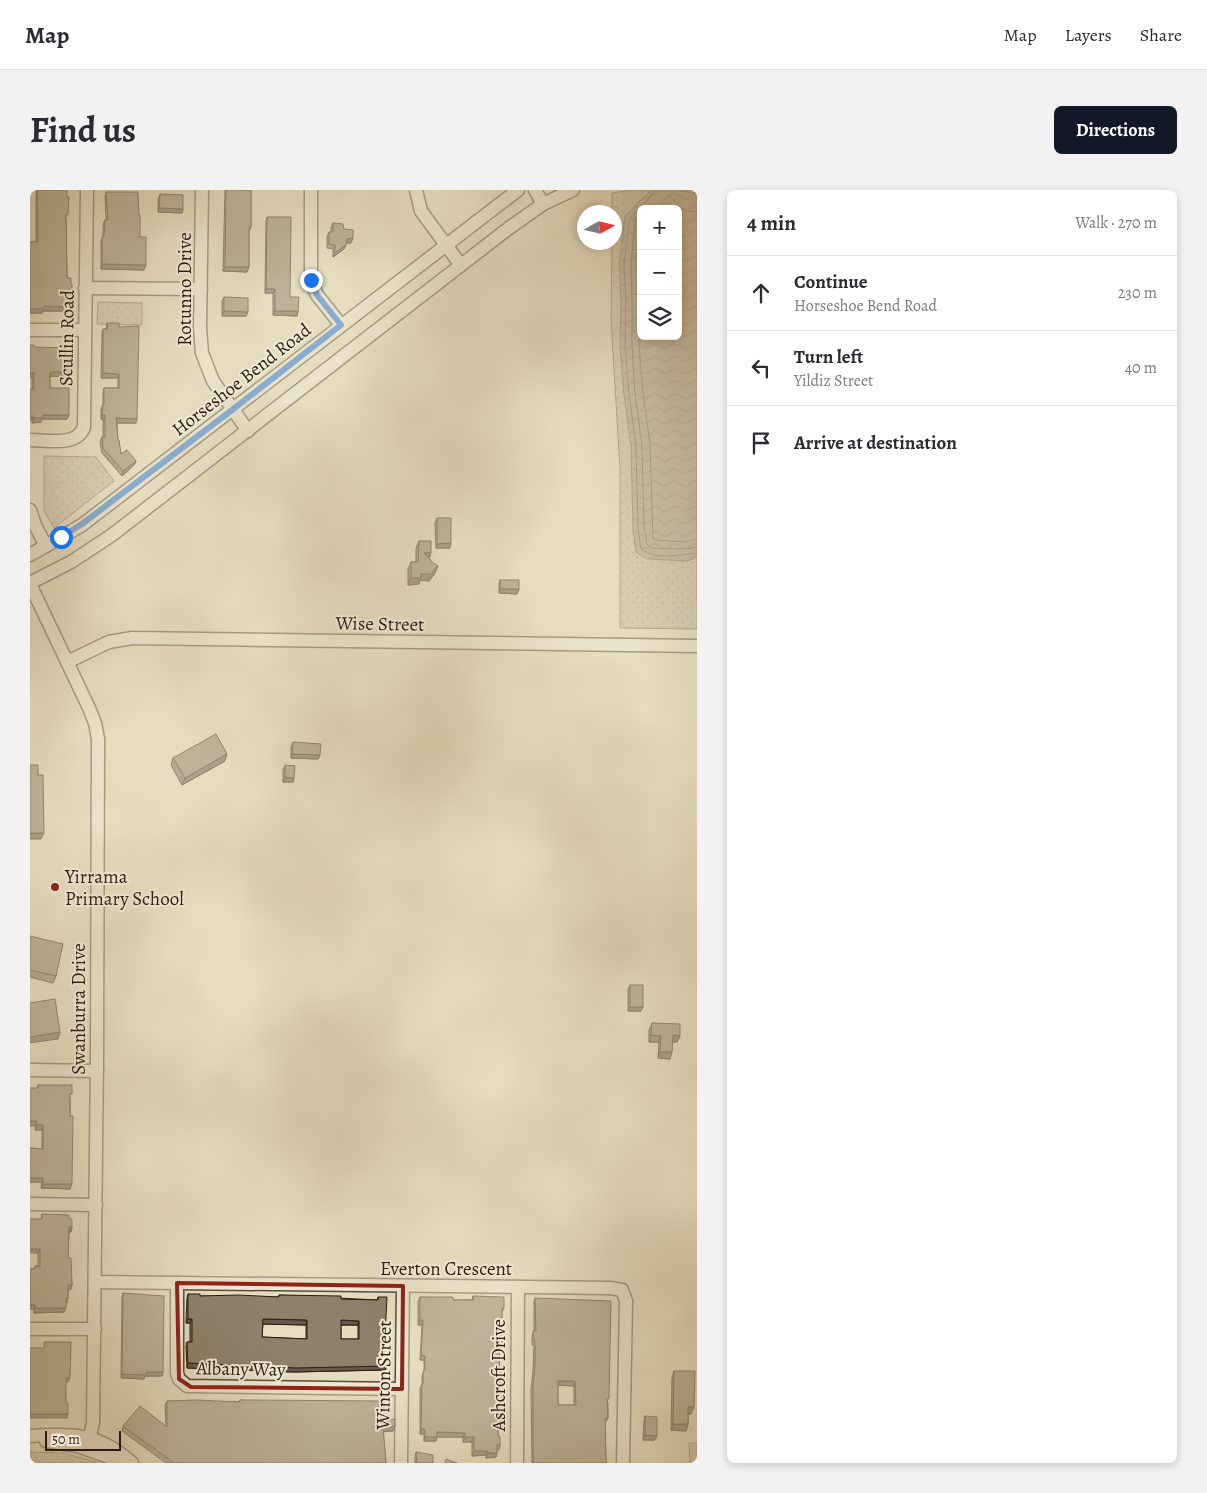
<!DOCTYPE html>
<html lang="en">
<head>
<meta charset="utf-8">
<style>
	:root { --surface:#fff; --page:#f2f2f3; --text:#2b2b33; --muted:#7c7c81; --line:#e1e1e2; --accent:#111827 }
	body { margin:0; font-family:Alegreya,serif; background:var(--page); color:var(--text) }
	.controls { position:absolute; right:15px; top:15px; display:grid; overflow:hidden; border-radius:8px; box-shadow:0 2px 8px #0003 }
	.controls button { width:45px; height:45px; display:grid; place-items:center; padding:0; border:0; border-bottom:1px solid var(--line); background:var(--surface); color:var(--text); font:25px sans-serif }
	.compass { position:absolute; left:547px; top:15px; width:45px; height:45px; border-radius:50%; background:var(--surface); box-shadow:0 2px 8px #0003; rotate:82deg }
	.scale { position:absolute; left:15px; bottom:12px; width:76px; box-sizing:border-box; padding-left:5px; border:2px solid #2c1d10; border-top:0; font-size:14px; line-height:18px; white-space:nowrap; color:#2c1d10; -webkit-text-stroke:4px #efe9d5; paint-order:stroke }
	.stop { position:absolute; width:15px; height:15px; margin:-11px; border:4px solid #1a73e8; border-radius:50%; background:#fff }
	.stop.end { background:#1a73e8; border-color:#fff; box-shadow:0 1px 5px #0008 }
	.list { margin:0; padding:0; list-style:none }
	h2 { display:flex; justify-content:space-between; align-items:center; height:65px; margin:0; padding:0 20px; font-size:21px }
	h2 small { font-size:16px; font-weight:400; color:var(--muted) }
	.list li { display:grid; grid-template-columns:32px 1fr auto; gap:15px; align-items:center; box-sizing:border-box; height:75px; padding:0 20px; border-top:1px solid var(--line) }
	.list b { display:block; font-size:19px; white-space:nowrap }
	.list p { margin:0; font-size:16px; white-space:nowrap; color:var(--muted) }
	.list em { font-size:16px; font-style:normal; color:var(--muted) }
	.icon { flex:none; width:28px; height:28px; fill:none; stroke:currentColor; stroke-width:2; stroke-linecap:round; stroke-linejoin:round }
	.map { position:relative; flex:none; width:667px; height:1273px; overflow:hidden; border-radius:8px }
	header { display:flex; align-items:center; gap:30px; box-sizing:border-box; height:70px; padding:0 25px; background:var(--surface); border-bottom:1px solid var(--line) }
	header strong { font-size:24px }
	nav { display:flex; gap:28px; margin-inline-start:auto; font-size:18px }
	.intro { display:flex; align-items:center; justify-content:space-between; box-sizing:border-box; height:120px; padding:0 30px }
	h1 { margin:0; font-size:35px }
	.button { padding:12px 22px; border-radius:8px; background:var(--accent); color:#fff; font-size:18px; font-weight:700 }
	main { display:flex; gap:30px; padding:0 30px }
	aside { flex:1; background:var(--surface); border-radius:8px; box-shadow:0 2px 8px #0003 }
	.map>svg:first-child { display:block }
	.grass { fill:#c6bca1; stroke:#796c58 }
	.park { fill:url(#park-dots); stroke:#796c58; fill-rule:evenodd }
	.water { fill:url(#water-waves); stroke:#766956; fill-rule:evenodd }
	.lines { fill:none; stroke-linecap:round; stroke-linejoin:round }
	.shore { stroke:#6a5c4a; stroke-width:1 }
	.minor-casing { stroke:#5a4d3c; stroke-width:15 }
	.minor { stroke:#efe9d5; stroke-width:12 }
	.wall { fill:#796f5c; stroke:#2c1d10; fill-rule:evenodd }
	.shaded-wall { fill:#635a4b; stroke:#2c1d10 }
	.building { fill:#8d816b; stroke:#2c1d10; fill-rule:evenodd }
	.route { stroke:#1a73e8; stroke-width:6 }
	.marked { fill:none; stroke:#8f2418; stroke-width:4; stroke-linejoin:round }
	.poi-dot { fill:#8f2418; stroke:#efe9d5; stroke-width:2 }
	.labels { text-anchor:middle; stroke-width:4; stroke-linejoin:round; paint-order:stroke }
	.street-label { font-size:19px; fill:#2c1d10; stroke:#efe9d5 }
	.poi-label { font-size:19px; fill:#2c1d10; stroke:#efe9d5; text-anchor:start }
</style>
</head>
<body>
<header>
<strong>Map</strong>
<nav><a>Map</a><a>Layers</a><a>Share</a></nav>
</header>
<div class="intro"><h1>Find us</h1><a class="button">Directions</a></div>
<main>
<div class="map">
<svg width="667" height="1273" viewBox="0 0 667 1273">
	<defs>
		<pattern id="park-dots" width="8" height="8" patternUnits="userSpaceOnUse" patternTransform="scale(1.25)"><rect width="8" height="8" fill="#c6bca1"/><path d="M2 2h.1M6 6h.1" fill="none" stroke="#aaa18a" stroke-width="1.8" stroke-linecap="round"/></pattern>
		<pattern id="water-waves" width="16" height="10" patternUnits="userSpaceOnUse" patternTransform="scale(1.25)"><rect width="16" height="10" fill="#a79c84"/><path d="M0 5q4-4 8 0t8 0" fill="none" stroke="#887f6b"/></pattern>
	</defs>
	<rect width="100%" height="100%" fill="#e6ddbf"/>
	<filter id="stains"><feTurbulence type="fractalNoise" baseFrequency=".004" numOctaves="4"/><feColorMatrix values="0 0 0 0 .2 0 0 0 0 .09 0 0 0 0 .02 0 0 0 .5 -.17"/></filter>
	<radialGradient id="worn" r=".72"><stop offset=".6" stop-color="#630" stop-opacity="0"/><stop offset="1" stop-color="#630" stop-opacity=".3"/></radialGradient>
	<path class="grass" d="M659,1253H667V1273H660Z"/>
	<g class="park">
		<path d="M602,0H667V439L590,438V278L581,130L582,53L584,52V22H582V3ZM611,19H648V146H611Z"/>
		<path d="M68,112L112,113V135L67,134Z"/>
		<path d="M14,266L66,267L84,291L24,338L14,321Z"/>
		<path d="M0,1262L34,1263L68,1273H0Z"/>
	</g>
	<path class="water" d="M620,1H653L667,3V367L658,371L617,369L606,362L603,339L601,256L594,205L590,156L591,110L589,74L595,26ZM611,19H648V146H611Z"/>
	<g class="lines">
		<g class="shore">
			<path d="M624,0L622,5L600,28L594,74L596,110L595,156L599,204L606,255L608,339L611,359C625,370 651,365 667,363"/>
			<path d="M628,19L639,5C649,16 649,21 667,22"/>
			<path d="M611,25L605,31L601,74L602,110V155L605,204L612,255L614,338L617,354L621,358L656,359L667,357"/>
			<path d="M611,51L608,74L610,110L609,155L613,203L620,254L623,348L625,350L655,352L667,349"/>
		</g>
		<g class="minor-casing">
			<g id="minor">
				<path d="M172,0L170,138L172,163L183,191L218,241"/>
				<path d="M281,0V90L287,105L311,135"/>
				<path d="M386,0L391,21L430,74"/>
				<path d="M505,0L513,14"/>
				<path d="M55,98L171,99"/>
				<path d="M0,140H54"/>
				<path d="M0,250C17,250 47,257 54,237L57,0"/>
				<path d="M0,320L5,335L16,356"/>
				<path d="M0,365L52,335L488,0"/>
				<path d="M0,393L41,372L82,345L479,38L513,14L543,0"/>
				<path d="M0,394L59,518L65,533L68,549L67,867L63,1233L57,1259"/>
				<path d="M37,472L79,452L102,448L667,456"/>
				<path d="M0,880L67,881"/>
				<path d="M0,1014L66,1015"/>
				<path d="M65,1092L580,1098L592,1100L596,1111L593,1273"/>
				<path d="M147,1093V1183L149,1189L157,1196L372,1199"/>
				<path d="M0,1139H65"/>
				<path d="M0,1246C43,1243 69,1243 102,1273"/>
				<path d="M16,1251L48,1256L95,1273"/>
				<path d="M371,1273L373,1096"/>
				<path d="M487,1273L488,1097"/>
			</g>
		</g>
		<use href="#minor" class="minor"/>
	</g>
	<g class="wall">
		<path d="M7,0L36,29L37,88L42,117L40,121H13L12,123H0V52H6V4Z"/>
		<path d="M195,0H221V37L219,42V77L217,82L193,81Z"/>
		<path d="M76,2L110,47L114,80L71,79V51L73,46V34L75,30H76L75,6Z"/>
		<path d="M130,4L153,19L152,23L128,22V9Z"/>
		<path d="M237,27L260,107L268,121L267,126L243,125V103H235L236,31Z"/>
		<path d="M303,33L314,39L321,53H316L314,59L303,67V59L297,58V47L299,42H301V38Z"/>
		<path d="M194,107L216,126H192V112Z"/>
		<path d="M77,133L89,137L106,233H87L88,250L91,264L106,271L104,275L92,286L72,263L70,252L72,247H73V230L71,229V219L73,214V202L74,198H88V188H71L72,143L73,139H76Z"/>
		<path d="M0,155L4,157L38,187L20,186V198L39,225L37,229H12L11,232L2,233V188L0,187Z"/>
		<path d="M407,328L420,358H406L405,333Z"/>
		<path d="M389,351L401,362L399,368L405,383L399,391L390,390L389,394L378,395V379L381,372H386V358Z"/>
		<path d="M470,390L489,399L487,404L469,403V394Z"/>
		<path d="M263,552L290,565L288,569L261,568V557Z"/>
		<path d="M143,568L195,571L152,595L141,575Z"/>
		<path d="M255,575L264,588L263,592H253V580Z"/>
		<path d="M0,746L26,786L23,793L0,787Z"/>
		<path d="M600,795L611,821H598V799Z"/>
		<path d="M622,833L650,846L647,852H643L640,869L628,868L629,852H619V840Z"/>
		<path d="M8,895L40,908V999L11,998L12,992H0V958L12,959V940H5L7,898Z"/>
		<path d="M12,1024L39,1029L42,1037L41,1042H39L38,1068L42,1094L41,1099L38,1100V1108L37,1113H36L34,1122L4,1123V1119H0V1079H4L5,1076H8V1063L11,1029Z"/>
		<path d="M93,1103L133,1182L132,1186H115L114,1189L91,1188L92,1107Z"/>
		<path d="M158,1104L170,1106L249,1107V1105L347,1110L348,1107L354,1166L357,1176L355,1180L264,1182L157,1178L156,1156L157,1152H160V1133H156L157,1108ZM233,1134L276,1135V1149L232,1147ZM311,1135H328V1149H311Z"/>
		<path d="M443,1106L474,1118L472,1122V1152L470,1156L469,1168V1212L468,1246L470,1255L469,1260H467L466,1267L456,1268V1265L442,1266V1252H433V1247H407L406,1251H394V1244H390V1198L392,1194V1186L394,1181V1170H390L392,1135H388V1112L390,1107L423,1110H442Z"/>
		<path d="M505,1108L578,1213V1228L576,1232H575L576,1273H502L501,1199L503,1181L504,1155H502V1146L504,1141V1112ZM528,1195L544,1196V1215H528Z"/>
		<path d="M644,1181L661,1224H658V1234L656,1241L641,1240L642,1188Z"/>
		<path d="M210,1210L354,1230L365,1236L363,1241H353L356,1273H136L92,1241L93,1236H136L135,1215L137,1211L209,1212Z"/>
		<path d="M615,1226L625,1250H613L614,1231Z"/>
		<path d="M386,1262L403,1273H385V1266Z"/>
	</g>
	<g class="shaded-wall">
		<path d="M129,18L153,19L152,23L128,22Z"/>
		<path d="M323,48L321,53H315L317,49Z"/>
		<path d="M316,55L314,59L303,67L305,63Z"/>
		<path d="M72,74L116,75L114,80L71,79Z"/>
		<path d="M195,77H219L217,82L193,81Z"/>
		<path d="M236,99H245L243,103H235Z"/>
		<path d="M14,116L42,117L40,121H13L12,123H0V119Z"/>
		<path d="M194,121L218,122L216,126H192Z"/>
		<path d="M245,121H268L267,126L243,125Z"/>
		<path d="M20,182H39L38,187L18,186Z"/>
		<path d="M0,183H4L2,188L0,187Z"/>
		<path d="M73,183L89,184L88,188H71Z"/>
		<path d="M13,225H39L37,229H12L11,232L2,233L4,228Z"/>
		<path d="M72,225H75L73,230L71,229Z"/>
		<path d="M0,226H4L2,230H0Z"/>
		<path d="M86,228L107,229L106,233H85Z"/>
		<path d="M106,271L104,275L92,286L93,281Z"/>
		<path d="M421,353L420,358H406L407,354Z"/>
		<path d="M401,362L399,369L394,363Z"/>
		<path d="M408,376L405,383L399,391L390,390L389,394L378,395L381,388Z"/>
		<path d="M470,399H489L487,404L469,403Z"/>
		<path d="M197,564L195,571L152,595L155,588Z"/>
		<path d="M262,564L290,565L288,569L261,568Z"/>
		<path d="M255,587L264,588L263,592H253Z"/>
		<path d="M0,643H14L11,649H0Z"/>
		<path d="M600,817H613L611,821H598Z"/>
		<path d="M30,842L28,849L0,853V847Z"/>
		<path d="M621,845L631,846L629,852H619Z"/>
		<path d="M643,845L650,846L647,852H641Z"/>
		<path d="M630,862H642L640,869L628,868Z"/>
		<path d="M0,931H7L5,936H0Z"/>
		<path d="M7,935H13L12,940H5Z"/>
		<path d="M0,988H13L12,992H0Z"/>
		<path d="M13,994H42L40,999L11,998Z"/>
		<path d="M39,1037H42L41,1042H37Z"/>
		<path d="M0,1059H10L8,1063H0Z"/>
		<path d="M42,1094L41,1099L36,1101L38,1096Z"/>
		<path d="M0,1115H5L4,1119H0Z"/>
		<path d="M5,1118H36L34,1122L4,1123Z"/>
		<path d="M158,1129H162L160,1133H156Z"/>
		<path d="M233,1129L277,1130L276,1135L231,1134Z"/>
		<path d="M311,1130L329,1131L328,1135H309Z"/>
		<path d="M390,1130H393L392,1135H388Z"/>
		<path d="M391,1165L395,1166L394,1170H390Z"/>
		<path d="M158,1173L357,1176L355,1180L264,1182L157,1178Z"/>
		<path d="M116,1182H133L132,1186H115L114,1189L91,1188L92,1184Z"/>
		<path d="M36,1188H40L38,1192H35Z"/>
		<path d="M528,1191H545L544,1196L526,1195Z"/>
		<path d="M658,1217H664L661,1224H656Z"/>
		<path d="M0,1224H38L37,1228H0Z"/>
		<path d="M643,1234H658L656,1241L641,1240Z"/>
		<path d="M365,1236L363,1241L351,1242L353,1237Z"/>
		<path d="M391,1239H395L394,1244H390Z"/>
		<path d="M407,1242L435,1243L433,1247H407L406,1251H394L395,1247Z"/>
		<path d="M615,1245L627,1246L625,1250H613Z"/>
		<path d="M435,1247H444L442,1252H433Z"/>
		<path d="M444,1261H458L456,1265L442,1266Z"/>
		<path d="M458,1263H467L466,1267L456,1268Z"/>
	</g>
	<g class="building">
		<path d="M7,0H37V7H39L38,25H36L37,88H41V94H42V117L14,116V119H0V52H8Z"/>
		<path d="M196,0H221V37H219V77H195Z"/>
		<path d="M76,2H108L109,25H110V47H116V75L72,74V46H74L75,30H78Z"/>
		<path d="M130,4L153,5V19L129,18Z"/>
		<path d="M237,27H261L260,107H269L268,121H245V99H236Z"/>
		<path d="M303,33L313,34L314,39L323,40V48L317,49L316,55L305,63V55L299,54V42H303Z"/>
		<path d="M194,107L218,108V122L194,121Z"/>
		<path d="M77,133H89V137L109,136L107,229L86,228L88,250H89L91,264L97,260L106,271L93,281L73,258L72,247H75V225H72L73,214H74V198H89V184L73,183V139H78Z"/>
		<path d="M0,155H4V157L40,158L39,182H20V198H39V225H13V228H4V226H0V199H4V183H0Z"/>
		<path d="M407,328H421V353L407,354Z"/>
		<path d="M389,351H401V362L394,363L401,370V372L404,373L408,376L401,384H391V388H381V372H388Z"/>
		<rect x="470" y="390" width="19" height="9"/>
		<path d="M186,544L197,564L155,588L143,568Z"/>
		<path d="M263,552L291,554L290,565L262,564Z"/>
		<path d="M0,575H8V585H13L14,643H0Z"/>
		<path d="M255,575L265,576L264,588L255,587Z"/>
		<path d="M0,746L33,754L26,786L0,780Z"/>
		<rect x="600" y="795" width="13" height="22"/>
		<path d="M25,809L30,842L0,847V813Z"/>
		<path d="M622,833L650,834V846L643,845L642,862H630L631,846L621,845Z"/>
		<path d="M8,895H42V904H40V926H43L42,994H13V988H0V958L13,959V935H7V931H0V898H8Z"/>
		<path d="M12,1024L39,1025V1029H42V1037H39L38,1068H41L42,1094L38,1096V1108H36V1118H5V1115H0V1079H5V1076L10,1077V1059H0V1029H12Z"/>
		<path d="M93,1103L134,1106L133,1182H116V1185L92,1184Z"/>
		<path d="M158,1104H170V1106L208,1105L249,1107V1105L311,1106V1109L348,1110V1107H357L354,1166H357V1176L266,1178L158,1173L157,1152H162V1129H158ZM233,1129L277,1130V1149L232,1147ZM311,1130L329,1131V1149H311Z"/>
		<path d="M443,1106L474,1107V1118H472V1152H470L469,1168L471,1208H469L468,1246H470V1255H467V1263H458V1261H444V1247H435V1243L407,1242V1247H395V1239H391L392,1194H393V1181H395V1166L391,1165L393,1130H390V1107H423V1110H443Z"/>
		<path d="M505,1108L581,1111L579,1209H577L578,1228H575L576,1273H503V1195L505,1177V1150H503V1141H506ZM528,1191H545L546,1215H528Z"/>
		<path d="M14,1152H41L40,1188H36V1213H38V1224H0V1158H14Z"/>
		<path d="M644,1181H665L664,1217H658V1234H643Z"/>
		<path d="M166,1210L210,1212V1210H220L354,1211V1230L365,1229V1236L353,1237L356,1273H144L93,1236L110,1216L137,1237V1211Z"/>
		<path d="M615,1226L627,1227V1246L615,1245Z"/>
		<path d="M386,1262L403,1265V1273H387Z"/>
		<path d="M416,1269L427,1273H415Z"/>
	</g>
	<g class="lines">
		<path class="route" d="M31,347L52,334L202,220L311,135L287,105L281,90"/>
	</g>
	<path d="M0 0H667V1273H0ZM147,1093L373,1096L372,1199L161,1197L149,1189Z" fill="#e6ddbf" fill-opacity=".55" fill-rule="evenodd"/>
	<path class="marked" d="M147,1093L373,1096L372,1199L161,1197L149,1189Z"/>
	<circle class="poi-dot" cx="25" cy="697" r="5"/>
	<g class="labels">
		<g class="street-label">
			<text transform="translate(154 99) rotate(-90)" y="7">Rotunno Drive</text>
			<text transform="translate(36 148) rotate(-89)" y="7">Scullin Road</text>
			<text transform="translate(211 189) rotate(-38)" y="7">Horseshoe Bend Road</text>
			<text transform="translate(350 433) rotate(1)" y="7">Wise Street</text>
			<text transform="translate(48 819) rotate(-90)" y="7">Swanburra Drive</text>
			<text x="416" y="1085">Everton Crescent</text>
			<text transform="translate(211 1178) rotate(1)" y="7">Albany Way</text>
			<text transform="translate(353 1185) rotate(-89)" y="7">Winton Street</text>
			<text transform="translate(468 1185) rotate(-90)" y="7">Ashcroft Drive</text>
		</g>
		<g class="poi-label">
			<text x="35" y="693">Yirrama<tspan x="35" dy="22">Primary School</tspan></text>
		</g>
	</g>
	<rect width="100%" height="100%" filter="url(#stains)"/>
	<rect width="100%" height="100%" fill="url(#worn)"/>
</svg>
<div class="controls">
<button>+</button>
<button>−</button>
<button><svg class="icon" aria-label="layers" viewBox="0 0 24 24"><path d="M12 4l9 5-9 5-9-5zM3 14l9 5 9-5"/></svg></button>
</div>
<svg class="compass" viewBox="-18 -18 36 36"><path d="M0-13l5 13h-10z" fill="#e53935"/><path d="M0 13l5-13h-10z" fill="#7c7c81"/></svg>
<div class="scale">50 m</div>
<div class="stop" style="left:31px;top:347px"></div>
<div class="stop end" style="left:281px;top:90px"></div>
</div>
<aside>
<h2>4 min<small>Walk · 270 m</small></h2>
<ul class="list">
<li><svg class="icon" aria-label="ahead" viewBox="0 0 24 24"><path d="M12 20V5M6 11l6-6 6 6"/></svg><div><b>Continue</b><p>Horseshoe Bend Road</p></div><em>230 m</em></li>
<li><svg class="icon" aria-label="left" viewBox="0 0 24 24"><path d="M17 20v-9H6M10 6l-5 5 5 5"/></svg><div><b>Turn left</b><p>Yildiz Street</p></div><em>40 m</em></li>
<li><svg class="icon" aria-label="arrive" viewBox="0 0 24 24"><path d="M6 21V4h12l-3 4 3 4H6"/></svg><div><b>Arrive at destination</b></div></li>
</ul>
</aside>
</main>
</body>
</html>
